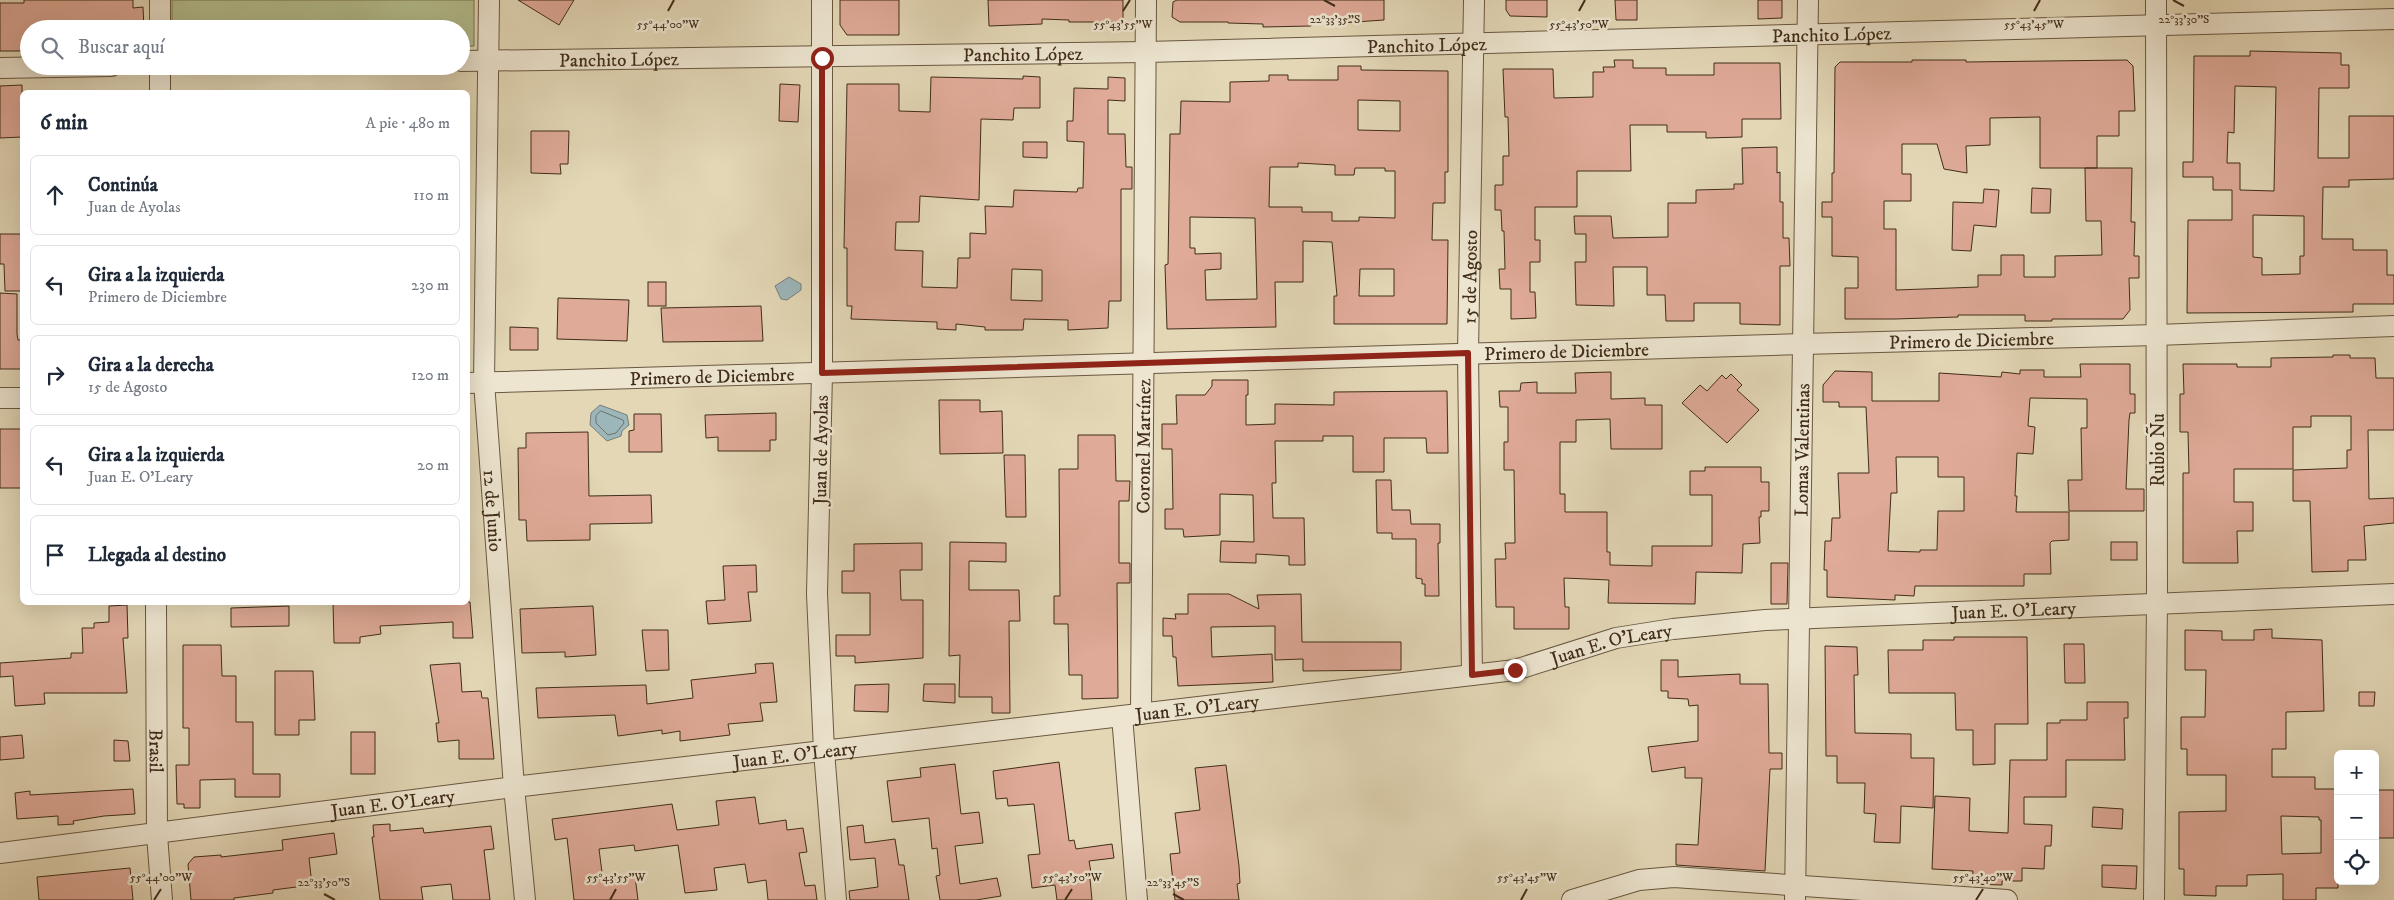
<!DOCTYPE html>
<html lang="es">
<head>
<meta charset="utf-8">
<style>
	:root { --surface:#fff; --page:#f2f2f3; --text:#1f2937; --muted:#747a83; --line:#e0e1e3 }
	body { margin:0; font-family:"IM FELL DW Pica",serif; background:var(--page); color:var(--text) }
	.controls { position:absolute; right:15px; bottom:15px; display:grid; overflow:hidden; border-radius:8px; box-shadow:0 5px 20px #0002 }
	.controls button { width:45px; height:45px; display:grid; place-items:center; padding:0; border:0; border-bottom:1px solid var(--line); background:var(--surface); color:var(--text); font:25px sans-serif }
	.stop { position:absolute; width:15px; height:15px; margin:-11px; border:4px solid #8f2418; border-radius:50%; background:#fff }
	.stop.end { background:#8f2418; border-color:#fff; box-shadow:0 1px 5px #0008 }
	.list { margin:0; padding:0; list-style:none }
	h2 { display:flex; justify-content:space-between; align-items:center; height:65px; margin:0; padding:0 20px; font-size:21px }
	h2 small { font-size:16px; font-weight:400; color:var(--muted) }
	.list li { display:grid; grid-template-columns:32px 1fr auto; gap:15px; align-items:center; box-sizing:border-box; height:80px; margin:0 10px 10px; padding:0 10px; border:1px solid var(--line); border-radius:8px }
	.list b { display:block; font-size:19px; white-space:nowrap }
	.list p { margin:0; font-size:16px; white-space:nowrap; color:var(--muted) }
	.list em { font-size:16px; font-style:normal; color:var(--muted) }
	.icon { flex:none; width:28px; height:28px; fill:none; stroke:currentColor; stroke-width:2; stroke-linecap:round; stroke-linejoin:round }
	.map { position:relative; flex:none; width:2394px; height:900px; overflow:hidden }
	.search { position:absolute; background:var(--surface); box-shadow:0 5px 20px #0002; left:20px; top:20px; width:450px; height:55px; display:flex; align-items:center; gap:12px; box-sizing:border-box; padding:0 18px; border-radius:28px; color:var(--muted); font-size:19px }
	.panel { position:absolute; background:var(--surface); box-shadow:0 5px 20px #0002; left:20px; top:90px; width:450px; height:515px; border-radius:8px }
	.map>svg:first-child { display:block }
	.green { fill:#b4be8e; stroke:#7a7654 }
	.water { fill:#9cb6ba; stroke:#787f7a }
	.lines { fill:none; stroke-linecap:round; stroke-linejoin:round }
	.shore { stroke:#6e726a; stroke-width:1 }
	.building { fill:#dfaa98; stroke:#412d19; fill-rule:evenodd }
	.street-casing { stroke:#6a5840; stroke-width:22 }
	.street { stroke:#ede5d0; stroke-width:20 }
	.route { stroke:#8f2418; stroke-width:6 }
	.ticks { fill:none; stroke:#412d19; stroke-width:2 }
	.labels { text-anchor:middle; stroke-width:5; stroke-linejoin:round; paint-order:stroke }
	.street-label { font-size:19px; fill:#412d19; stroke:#ede5d0 }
	.ticks-label { font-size:12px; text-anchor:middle; fill:#412d19; stroke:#ede5d0; stroke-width:5; stroke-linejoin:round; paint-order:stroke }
</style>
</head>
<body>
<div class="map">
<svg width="2394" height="900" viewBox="0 0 2394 900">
	<rect width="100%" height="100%" fill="#e3d7b6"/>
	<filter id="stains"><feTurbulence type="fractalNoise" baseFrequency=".004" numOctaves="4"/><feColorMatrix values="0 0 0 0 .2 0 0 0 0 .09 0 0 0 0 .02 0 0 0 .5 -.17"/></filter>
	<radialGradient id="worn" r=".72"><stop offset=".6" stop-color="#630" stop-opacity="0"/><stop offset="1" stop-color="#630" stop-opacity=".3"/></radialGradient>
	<path class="green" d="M172,0H474V46L461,47V29H172Z"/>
	<g class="water">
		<path d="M789,277L801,284V290L787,300L781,299L775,286Z"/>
		<path d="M600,405L627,415L629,425L622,431L621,436L607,441L590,425L591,413Z"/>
	</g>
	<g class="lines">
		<path class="shore" d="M601,411L623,420L624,423L616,433L608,435L596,423V416Z"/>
	</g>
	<g class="building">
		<path d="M24,0H133V8L143,7L144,29H29V37H24V51H0V3H24Z"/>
		<path d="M518,0H574L559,25Z"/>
		<path d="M840,0H899V35H847L840,25Z"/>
		<path d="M988,0H1123V22H1069V20L1042,19V24L989,26Z"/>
		<path d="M1177,0H1384V20L1340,23V21L1311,20V26L1263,27V24L1228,23V22H1180L1172,17L1173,2Z"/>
		<path d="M1506,0H1547V17L1510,16L1506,10Z"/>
		<path d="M1615,0H1637V20H1616Z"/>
		<path d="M1758,0H1782V18L1758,19Z"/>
		<path d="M2250,51L2341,53V65H2349V88H2319L2318,158H2349V116H2394V179L2349,180V187H2323L2322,239H2353V250H2387V275H2394V304H2353V312L2187,313L2188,220H2232V190H2213V177H2183V162H2193L2194,56H2250ZM2235,86L2276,87L2274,191L2240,190V163H2227L2228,132L2234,133ZM2253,215L2304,216V256H2300V274L2262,275V258L2253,257Z"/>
		<path d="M1614,60H1633V68H1666V75H1714V63H1780L1781,119H1742V137L1706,138V132H1667V125H1630L1631,171H1577V207H1535V240H1540V262H1530V292H1535L1536,318L1511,319V289H1500L1499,269H1505L1504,231H1502L1501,210H1495V185H1503V156H1509L1508,117H1505L1503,69H1553L1554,98L1593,97V72H1604L1603,67H1615Z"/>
		<path d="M1912,60H1966V62L2127,60L2133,66L2135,111H2119V136H2097V168H2085H2132L2131,222H2135L2134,256H2139V278H2129L2130,310L2123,319H2052V321H2025V315H1958V317L1895,319H1845V288H1858V257L1832,256V217H1822V202H1832V173H1834L1835,67L1840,62H1912ZM2040,117V168H2085L2086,221H2101L2102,255L2055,256V277H2024V255H2001V275H1978V287L1896,290V229H1884V201H1911V174H1902V144H1937L1944,169L1967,173L1966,146L1990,145V118Z"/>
		<path d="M1338,66H1361V70L1448,71V172H1445V203H1433L1432,240H1448L1447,324H1334V296H1337L1332,242L1303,241V282H1275L1276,327L1167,329L1165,265L1168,264L1170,134H1180L1181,101L1230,102V82L1269,81V75H1288V80H1338ZM1358,100L1400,101V131L1358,130ZM1298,163L1335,165V175H1354L1355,168H1385V171H1395V218L1359,217V221H1332V212H1302V207H1269L1270,167H1298ZM1190,217L1255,218L1257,299L1206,300L1205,270L1221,269V253L1195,254V248H1190ZM1360,269H1394V296H1359Z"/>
		<path d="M1023,76L1040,77V108H1014L1013,120L981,119L979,200L920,196L919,222H896L895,250L923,251L922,287L957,288L958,258H970V233L986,234L985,206L1013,207L1014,190L1077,192L1078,188H1083L1084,142L1067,141V121H1073L1074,88L1108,89V77L1125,78V101L1108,100V134H1125L1126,167H1132V189H1121V301H1109L1108,328L1068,330V320L1024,319L1023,330H985V327L956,324V330L937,329V322L851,319L852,306H847V248H844L847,84H899V111L930,112L931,77L1023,79ZM1012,269L1042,270V301L1011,300Z"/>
		<path d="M780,84L800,85L798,122L779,121Z"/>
		<path d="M22,85V137L0,138V86Z"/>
		<path d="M531,131H569L568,164H560L561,174L531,173Z"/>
		<path d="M1023,142H1047V158L1023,157Z"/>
		<path d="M1777,147V173L1780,172V202H1783V238H1789L1790,266H1780V325L1740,324V303H1694V321H1666L1665,295H1647V267H1613L1614,306L1576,305L1575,262H1586V234H1575L1574,216H1611L1613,238L1668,237V203H1696V190L1734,189V184H1743L1742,148Z"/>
		<path d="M2032,188L2051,189L2050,213H2031Z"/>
		<path d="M1984,189L1999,190L1996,227L1974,225L1971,251L1952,250L1953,202L1983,203Z"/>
		<path d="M0,234H22V291H5L4,264H0Z"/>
		<rect x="648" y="282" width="18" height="24"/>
		<path d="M0,293L17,294V334L18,340H22V369H0Z"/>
		<path d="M558,298L629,300L627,341L557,339Z"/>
		<path d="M761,306L763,341L663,342L661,308Z"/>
		<path d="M510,327L538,328V350H510Z"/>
		<path d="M2333,355H2350V358H2375L2376,378H2394V430H2368L2369,499L2394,498V523L2364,526L2366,560H2348V571L2312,572L2310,501H2293V470L2347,468V450H2351V416H2311V427H2293V469H2234V502H2253V531H2237L2238,563H2183V473H2189L2188,432H2180V394H2184L2183,364H2237V367H2271V358L2333,357Z"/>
		<path d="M2080,364H2130V394H2135V413H2130L2129,420L2126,489H2144V511H2069L2068,480H2082L2081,428H2087V399L2030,398L2028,426L2035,427L2033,454L2017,453L2015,496H2017L2016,512H2069V540L2052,541L2050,543L2051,574H2024V586H1915L1914,596L1895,595V600L1827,597V570H1824L1825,541H1831L1832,518H1840L1838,473H1869L1866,407H1839V402H1823V385L1835,371L1872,372V401H1939V373L2001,377L2002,372L2020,374V370H2044V377H2081ZM1896,457H1938V477H1964V511H1938L1937,550H1920V552L1888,551L1891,493H1897Z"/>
		<path d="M1611,372V399L1645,398V405H1662V449H1611L1610,419L1576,420V442H1560V494H1565V512H1607V552H1610V565L1652,566V546H1712V495H1690V471H1705V467H1761V482H1769V511H1761V517H1759L1760,543L1743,544L1742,573L1696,572L1695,604L1608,603L1609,580L1564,578L1565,607H1569V629H1514V607H1496L1495,559H1506L1505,543H1515L1514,470H1504V442H1508V407H1500L1499,391H1520L1521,383L1537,382V393H1576L1575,373Z"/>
		<path d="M1731,374L1742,385L1737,390L1759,410L1727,443L1682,403L1700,385L1707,391L1722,375L1726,379Z"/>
		<path d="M1212,380H1248V395H1246V425L1275,424V404L1334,405V392L1447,391L1448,453H1427L1426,438H1384V472H1353V436H1323V441H1275L1276,483H1272L1273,518H1304L1305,565H1289V556L1256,554V563L1220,562L1221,541L1254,542L1253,495L1220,494V535L1184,537L1183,529H1165V509H1173L1172,449H1162V424H1177L1176,395H1205L1212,386Z"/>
		<path d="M939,400H980V412L1002,411L1003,453L940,454Z"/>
		<path d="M776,413V440H770V451H718V437L706,438L705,415Z"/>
		<path d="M634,414H661L662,452H629V431L634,430Z"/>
		<rect x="0" y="429" width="22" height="59"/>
		<path d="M588,432L589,496L651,495L652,523L590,524V540L527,541L526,520H519L518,448H526V433Z"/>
		<path d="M1078,435H1115L1116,481H1130L1129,501H1119V563H1130V583H1117L1118,698L1082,699V675H1069L1068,624H1054V596H1060L1059,469H1078Z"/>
		<path d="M1004,455H1025L1026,517H1006Z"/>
		<path d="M1376,480H1391L1392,510H1410L1411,524H1440V543H1438L1439,596H1425V584H1422V579L1416,578V539H1392V533H1377Z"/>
		<path d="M950,542L1006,543V562L969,561V590H1019L1020,621H1009L1010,713H992V697H959L960,655L949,656Z"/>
		<rect x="2111" y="542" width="26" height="18"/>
		<path d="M922,543V570H900L901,600H923V658L855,663V656H836V635H870V593H842V571H854V544Z"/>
		<path d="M1771,563H1788L1787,604H1771Z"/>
		<path d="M756,565L757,592H748L751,621L708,624L706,601L725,600L723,566Z"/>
		<path d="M1188,594H1229L1259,609L1257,595L1301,594L1302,642H1401V670L1303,671V659L1275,660V626L1211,627L1212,657L1272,654L1273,682L1178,686L1176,657H1173L1172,636H1163V618L1176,619L1175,614H1188Z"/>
		<path d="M333,602H470L473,638H453V622L380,626L381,634L360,637V643H334Z"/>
		<path d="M127,605L128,638H123L127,693H44L45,704L15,706L13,676L0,677V663L71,658V653H83L82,628H94V623L109,622V606Z"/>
		<path d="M289,606V626L231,627V608Z"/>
		<path d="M593,606L596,655L565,657V652L522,653L520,609Z"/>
		<path d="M2272,629V638L2322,640L2324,711L2286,712V749H2272V777H2315V789H2338V888H2316V900H2283V874L2247,875V886H2216V896L2184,895V869H2179V812L2226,811V775H2187V749H2181V717H2205L2206,670H2185V630L2222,631V640H2254V630ZM2281,816L2319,817V820H2321V853L2282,854Z"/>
		<path d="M642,630H668L669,670L646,671Z"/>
		<path d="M1954,637H2027L2028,724H1995V764L1973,765V730H1956L1955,693H1889L1888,650H1923V640H1954Z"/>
		<path d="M2064,644H2084L2085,683H2065Z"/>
		<path d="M183,645H221L222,676H236V722H253V774H280V797H235V779L200,780V808H184V804H177L176,765H189V728H183Z"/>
		<path d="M1825,646L1857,647L1858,675H1854L1855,733L1911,734V758H1934L1933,808L1901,806L1900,843L1874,842L1876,814L1864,813L1865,783H1837V756H1826Z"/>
		<path d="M1661,660H1678V677L1740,674V684H1768L1769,753H1782V769H1770L1765,871L1676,865V844L1698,845L1702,778H1685V767L1652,772L1648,747L1698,741V705L1689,706L1688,699L1668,698V691H1661Z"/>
		<path d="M460,663L462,692L481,691L482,698H488L494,759H459V740L438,742L436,723H439L430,665Z"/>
		<path d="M773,663L777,702L760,703L763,721L728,724L730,735L680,741V731L662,734V730L618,736L615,715L538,718L536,688L646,685L647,704L693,698L691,680L756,673L755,664Z"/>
		<path d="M275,671H313L315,720H299V735H275Z"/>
		<path d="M889,684L888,712L854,711L855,685Z"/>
		<path d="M924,684H955V703L923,701Z"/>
		<path d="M2359,692H2375L2374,706H2359Z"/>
		<path d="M2087,702H2128V718H2124L2125,760H2066V797H2024V824L2052,825L2051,846H2045L2044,869L2022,868V881H2002V885L1972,884L1973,871L1932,869L1935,796L1970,798L1969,831L2008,833L2010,760H2047V723H2060V720H2087Z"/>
		<rect x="351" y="732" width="24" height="42"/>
		<path d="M22,735L24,758L0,760V737Z"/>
		<path d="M114,740L128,741L130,761H114Z"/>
		<path d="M1059,762L1069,841L1074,840L1076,849L1112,844L1114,858L1089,861L1092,878L1090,879L1092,900H1057L1055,885L1032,888L1028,855L1040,854L1034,804L1008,806L1007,798L996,799L993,771Z"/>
		<path d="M955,764L961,814L979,812L983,843L955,846L960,884L997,878L1001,896L976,900H940L936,876L940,875L937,848L932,849L929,818L892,822L887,781L921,777L920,768Z"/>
		<path d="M1226,765L1239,866L1240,883L1237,884L1239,900H1175L1170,854L1180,853L1175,813L1200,810L1195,768Z"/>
		<path d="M133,789L135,814L104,816L73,821L74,824L58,825V816L17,819L15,793L30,791V795Z"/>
		<rect x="2375" y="790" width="19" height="48"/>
		<path d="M755,797L759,824L786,820L787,830L803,828L807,852L799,853L805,886L815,885L817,900H768L766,880L748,883L745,864L714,868L717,890L685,893L678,845L635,851L634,845L599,849L603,880L635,876L638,900H574L567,838L555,840L552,819L672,804L677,830L719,825L716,801Z"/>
		<path d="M2093,807L2123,809L2122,829L2092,827Z"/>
		<path d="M390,824V831L423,828L424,833L491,826L494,849L484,850L490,900H453L451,884L421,887L423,900H380L372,837H374L373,825Z"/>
		<path d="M863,825L865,843L895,839L899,865H904L909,900H850L849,891L878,887L875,858L850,860L847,827Z"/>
		<path d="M334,833L337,854L309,858L312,885L273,890V893L234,898V900H191L188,864L194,857L221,855V857L283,850L282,840Z"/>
		<path d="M2102,865L2137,866L2136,889L2102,887Z"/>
		<path d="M130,868L133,900H39L37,877Z"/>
	</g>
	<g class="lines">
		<g class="street-casing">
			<g id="street">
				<path d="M160,0V29"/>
				<path id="s1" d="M489,0L484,382L514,787L525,900"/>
				<path d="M822,0V373L817,594L824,751L836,900"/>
				<path id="s2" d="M461,61L1146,52L2394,19"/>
				<path d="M0,68L111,66"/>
				<path d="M160,92V66"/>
				<path id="s3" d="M468,383L1802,344L2157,335L2394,326"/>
				<path d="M0,398H22"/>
				<path id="s4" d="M156,602L157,835L162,900"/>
				<path id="s5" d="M1472,675L1468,353L1474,0"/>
				<path id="s6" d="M1141,714L1146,0"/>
				<path d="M1122,716L1137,900"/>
				<path id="s7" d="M0,853L514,787L1515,670L1616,638L1673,629L1765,620L2394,594"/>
				<path d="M1572,900L1639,880L1674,877L2007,900"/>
				<path id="s8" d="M1795,900L1808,0"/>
				<path d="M2154,900L2157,602L2156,0"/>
			</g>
		</g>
		<use href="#street" class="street"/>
	</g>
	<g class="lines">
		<path class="route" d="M822,58V373L1468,353L1472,675L1515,670"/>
	</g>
	<path class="ticks" d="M1324,0L1335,6M2173,0L2184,6M668,11L674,0M1123,11L1130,0M1579,11L1585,0M2034,11L2040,0M324,894L335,900M1173,894L1184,900M154,900L161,889M610,900L616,889M1065,900L1072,889M1521,900L1527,889M1976,900L1983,889"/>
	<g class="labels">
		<g class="street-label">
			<text dy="7" stroke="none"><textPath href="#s2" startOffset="1371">Panchito López</textPath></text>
			<text dy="7" stroke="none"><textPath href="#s2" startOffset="966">Panchito López</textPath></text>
			<text dy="7" stroke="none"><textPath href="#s2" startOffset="562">Panchito López</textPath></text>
			<text dy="7" stroke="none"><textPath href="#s2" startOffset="158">Panchito López</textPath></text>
			<text dy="7" stroke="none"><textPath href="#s5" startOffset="398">15 de Agosto</textPath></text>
			<text dy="7" stroke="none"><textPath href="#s3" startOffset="1504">Primero de Diciembre</textPath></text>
			<text dy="7" stroke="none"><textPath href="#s3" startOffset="1099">Primero de Diciembre</textPath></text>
			<text dy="7" stroke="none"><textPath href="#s3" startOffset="244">Primero de Diciembre</textPath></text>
			<text dy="7" stroke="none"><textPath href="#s6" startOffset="268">Coronel Martínez</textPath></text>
			<text transform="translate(820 450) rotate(-89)" y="7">Juan de Ayolas</text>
			<text dy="7" stroke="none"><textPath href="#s8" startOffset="450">Lomas Valentinas</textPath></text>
			<text transform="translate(2157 450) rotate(-90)" y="7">Rubio Ñu</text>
			<text dy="7" stroke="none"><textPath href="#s1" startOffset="511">12 de Junio</textPath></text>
			<text dy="7" stroke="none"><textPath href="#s7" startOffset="2031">Juan E. O'Leary</textPath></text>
			<text dy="7" stroke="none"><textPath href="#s7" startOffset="1626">Juan E. O'Leary</textPath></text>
			<text dy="7" stroke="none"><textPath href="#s7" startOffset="1206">Juan E. O'Leary</textPath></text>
			<text dy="7" stroke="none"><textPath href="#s4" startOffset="149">Brasil</textPath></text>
			<text dy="7" stroke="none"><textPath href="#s7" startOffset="801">Juan E. O'Leary</textPath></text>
			<text dy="7" stroke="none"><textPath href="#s7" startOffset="396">Juan E. O'Leary</textPath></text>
		</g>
	</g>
	<g class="ticks-label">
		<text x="1335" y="23">22°33'35"S</text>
		<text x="2184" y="23">22°33'30"S</text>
		<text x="668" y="28">55°44'00"W</text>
		<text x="1123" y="28">55°43'55"W</text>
		<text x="1579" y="28">55°43'50"W</text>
		<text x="2034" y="28">55°43'45"W</text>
		<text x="161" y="881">55°44'00"W</text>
		<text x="616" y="881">55°43'55"W</text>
		<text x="1072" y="881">55°43'50"W</text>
		<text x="1527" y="881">55°43'45"W</text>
		<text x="1983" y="881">55°43'40"W</text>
		<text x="324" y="886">22°33'50"S</text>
		<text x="1173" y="886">22°33'45"S</text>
	</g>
	<rect width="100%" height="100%" filter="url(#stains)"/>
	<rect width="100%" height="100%" fill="url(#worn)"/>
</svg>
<div class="controls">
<button>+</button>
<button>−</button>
<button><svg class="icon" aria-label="locate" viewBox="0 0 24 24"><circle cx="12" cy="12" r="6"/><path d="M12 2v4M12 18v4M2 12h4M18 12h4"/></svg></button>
</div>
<div class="stop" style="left:822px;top:58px"></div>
<div class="stop end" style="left:1515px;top:670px"></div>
<div class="search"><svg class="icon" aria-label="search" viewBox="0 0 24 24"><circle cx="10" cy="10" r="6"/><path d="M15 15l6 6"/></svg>Buscar aquí</div>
<section class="panel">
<h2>6 min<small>A pie · 480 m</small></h2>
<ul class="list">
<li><svg class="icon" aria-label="ahead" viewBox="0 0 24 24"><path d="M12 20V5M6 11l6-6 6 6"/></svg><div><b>Continúa</b><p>Juan de Ayolas</p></div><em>110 m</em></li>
<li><svg class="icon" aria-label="left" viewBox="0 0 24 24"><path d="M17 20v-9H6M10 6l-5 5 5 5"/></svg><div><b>Gira a la izquierda</b><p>Primero de Diciembre</p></div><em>230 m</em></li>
<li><svg class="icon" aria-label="right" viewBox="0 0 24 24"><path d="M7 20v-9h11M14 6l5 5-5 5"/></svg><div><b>Gira a la derecha</b><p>15 de Agosto</p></div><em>120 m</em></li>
<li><svg class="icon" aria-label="left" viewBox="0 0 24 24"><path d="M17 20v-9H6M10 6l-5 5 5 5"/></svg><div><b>Gira a la izquierda</b><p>Juan E. O'Leary</p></div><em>20 m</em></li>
<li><svg class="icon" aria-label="arrive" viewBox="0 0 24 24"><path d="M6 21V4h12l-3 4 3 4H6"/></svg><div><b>Llegada al destino</b></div></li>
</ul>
</section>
</div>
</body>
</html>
